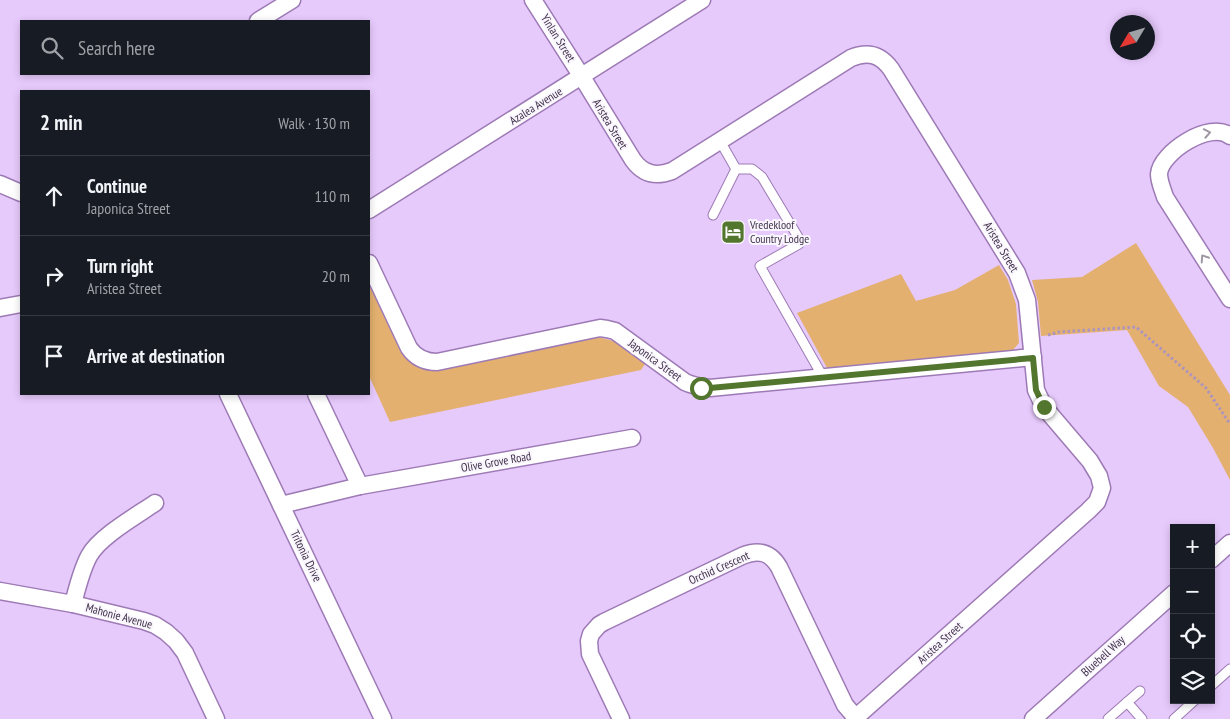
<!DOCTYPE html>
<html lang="en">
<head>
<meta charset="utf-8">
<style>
	:root { --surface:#171b24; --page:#242831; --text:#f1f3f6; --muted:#9ea1a6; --line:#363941 }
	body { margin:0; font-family:"PT Sans Narrow",sans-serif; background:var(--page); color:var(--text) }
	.controls { position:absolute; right:15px; bottom:15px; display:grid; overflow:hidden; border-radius:0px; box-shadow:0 2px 8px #0003 }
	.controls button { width:45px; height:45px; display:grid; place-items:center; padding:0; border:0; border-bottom:1px solid var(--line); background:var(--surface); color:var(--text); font:25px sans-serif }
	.compass { position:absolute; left:1110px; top:15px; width:45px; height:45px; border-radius:50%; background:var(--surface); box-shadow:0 2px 8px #0003; rotate:232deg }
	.stop { position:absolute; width:15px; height:15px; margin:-11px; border:4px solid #53762e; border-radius:50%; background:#fff }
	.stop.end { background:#53762e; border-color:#fff; box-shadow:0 1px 5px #0008 }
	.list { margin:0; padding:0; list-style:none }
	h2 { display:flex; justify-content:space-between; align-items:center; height:65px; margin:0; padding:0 20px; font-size:21px }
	h2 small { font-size:16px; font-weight:400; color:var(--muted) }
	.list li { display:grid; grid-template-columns:32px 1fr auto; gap:15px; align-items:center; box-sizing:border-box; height:80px; padding:0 20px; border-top:1px solid var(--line) }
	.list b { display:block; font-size:19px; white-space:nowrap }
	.list p { margin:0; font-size:16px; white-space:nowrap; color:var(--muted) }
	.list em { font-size:16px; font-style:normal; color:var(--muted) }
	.icon { flex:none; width:28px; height:28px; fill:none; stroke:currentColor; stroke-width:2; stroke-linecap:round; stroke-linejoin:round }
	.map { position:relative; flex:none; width:1230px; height:719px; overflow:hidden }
	.search { position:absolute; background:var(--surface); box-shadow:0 2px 8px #0003; left:20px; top:20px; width:350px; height:55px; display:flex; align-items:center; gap:12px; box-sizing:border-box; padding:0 18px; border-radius:0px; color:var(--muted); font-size:19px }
	.panel { position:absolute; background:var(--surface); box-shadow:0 2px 8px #0003; left:20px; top:90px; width:350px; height:305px; border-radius:0px }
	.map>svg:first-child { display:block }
	.green { fill:#e3b070 }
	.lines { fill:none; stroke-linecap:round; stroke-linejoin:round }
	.service-casing { stroke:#9d7ab5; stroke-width:11 }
	.minor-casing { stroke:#9d7ab5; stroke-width:19 }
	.path { stroke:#ac94bd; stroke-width:3; stroke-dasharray:2.5 2.5; stroke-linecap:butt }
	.service { stroke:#fff; stroke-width:9 }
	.minor { stroke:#fff; stroke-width:16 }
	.oneway { stroke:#9f98a4 }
	.route { stroke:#53762e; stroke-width:6 }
	.labels { text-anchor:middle; stroke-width:4; stroke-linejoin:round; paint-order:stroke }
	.street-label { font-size:12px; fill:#3f314a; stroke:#faf6fd }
	.poi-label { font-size:12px; fill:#3f314a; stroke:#faf6fd; text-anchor:start }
</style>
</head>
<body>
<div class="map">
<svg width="1230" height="719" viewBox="0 0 1230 719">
	<rect width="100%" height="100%" fill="#e7cafc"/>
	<g class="green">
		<path d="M1136,243L1230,395V480L1213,448L1188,407L1159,386L1127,330L1041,336L1038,302L1032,280L1082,277Z"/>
		<path d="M999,265L1008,280L1016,304L1019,343L1013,350L1008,351L827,368L797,313L901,274L916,301L955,290Z"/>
		<path d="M369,285L403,355C413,365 422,369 437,370L598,337L613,341L645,364L641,370L390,422L369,376Z"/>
	</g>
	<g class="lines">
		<g class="service-casing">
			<g id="service">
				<path d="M720,141L736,169H752L762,177L798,237L799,244L760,266L823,377"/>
				<path d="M713,215L736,169"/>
				<path d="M1211,686L1230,669"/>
				<path d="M1127,702L1142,719"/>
				<path d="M1108,719L1140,691"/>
				<path d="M1174,719L1195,700"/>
			</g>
		</g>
		<g class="minor-casing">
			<g id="minor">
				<path d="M533,0L582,77L633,160C643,174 656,177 672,171L851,58C868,51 880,54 891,69L1017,273L1027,300L1036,390L1044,407L1090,461L1099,476L1102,488L1097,502L1088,511L854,719"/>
				<path d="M258,21L292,0"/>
				<path d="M1230,136C1210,120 1160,153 1159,174C1159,182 1163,190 1165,197L1230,299"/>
				<path d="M0,184L21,193"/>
				<path d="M369,210L702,0"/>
				<path d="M369,263L409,348C416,358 425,362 437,362L600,328L607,329L615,331L685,382C693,386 701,387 710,388L1033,357"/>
				<path d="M0,308L21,304"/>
				<path d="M228,394L383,719"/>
				<path d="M316,394L360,486"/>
				<path d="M281,505L360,486L632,438"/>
				<path d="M1211,560L1230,543"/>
				<path d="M0,591L73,604L144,621L155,625L166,632L176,641L185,653L216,719"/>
				<path d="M73,604C77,589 81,571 89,556C99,537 136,516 155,503"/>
				<path d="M621,719L590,654L589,641L591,634L599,625L604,622L742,556C759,549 770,552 779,567L845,705L857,719"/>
				<path d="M1033,719L1174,593"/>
			</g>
		</g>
		<path class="path" d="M1048,335L1059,332L1136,327L1206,388L1230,424"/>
		<use href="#service" class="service"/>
		<use href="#minor" class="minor"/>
	</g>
	<defs><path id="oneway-chevron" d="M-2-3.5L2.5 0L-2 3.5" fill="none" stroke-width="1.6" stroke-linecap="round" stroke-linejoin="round" transform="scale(1.25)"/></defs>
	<g class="oneway">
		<use href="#oneway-chevron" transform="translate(1207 133) rotate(-11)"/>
		<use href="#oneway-chevron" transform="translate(1204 258) rotate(-123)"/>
	</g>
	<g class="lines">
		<path class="route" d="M701,388H710L1033,358L1036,390L1044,407"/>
	</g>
	<defs>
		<g id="hotel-square" transform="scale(1.25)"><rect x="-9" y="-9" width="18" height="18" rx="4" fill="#53762e" stroke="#faf6fd"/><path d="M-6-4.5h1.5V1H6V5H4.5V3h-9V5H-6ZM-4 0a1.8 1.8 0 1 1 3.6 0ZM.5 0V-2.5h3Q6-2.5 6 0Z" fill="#fff"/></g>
	</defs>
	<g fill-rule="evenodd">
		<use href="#hotel-square" x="733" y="232"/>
	</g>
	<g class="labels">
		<g class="street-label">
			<text transform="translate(558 38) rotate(58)" y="4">Yinlan Street</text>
			<text transform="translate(536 106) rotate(-32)" y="4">Azalea Avenue</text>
			<text transform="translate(610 124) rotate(59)" y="4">Aristea Street</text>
			<text transform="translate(1001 247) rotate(59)" y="4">Aristea Street</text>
			<text transform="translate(655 360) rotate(36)" y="4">Japonica Street</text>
			<text transform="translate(496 462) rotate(-10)" y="4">Olive Grove Road</text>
			<text transform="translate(306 556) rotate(64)" y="4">Tritonia Drive</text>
			<text transform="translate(719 568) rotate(-24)" y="4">Orchid Crescent</text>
			<text transform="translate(119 616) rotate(15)" y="4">Mahonie Avenue</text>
			<text transform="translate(940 643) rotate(-42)" y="4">Aristea Street</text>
			<text transform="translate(1103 656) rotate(-42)" y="4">Bluebell Way</text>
		</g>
		<g class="poi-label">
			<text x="750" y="229">Vredekloof<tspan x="750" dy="14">Country Lodge</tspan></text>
		</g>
	</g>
</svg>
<div class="controls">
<button>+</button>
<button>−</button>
<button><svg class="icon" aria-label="locate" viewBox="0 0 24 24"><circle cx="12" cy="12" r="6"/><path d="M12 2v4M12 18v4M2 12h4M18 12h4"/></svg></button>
<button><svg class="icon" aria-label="layers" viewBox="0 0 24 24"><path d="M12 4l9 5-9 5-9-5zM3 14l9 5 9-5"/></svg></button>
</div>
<svg class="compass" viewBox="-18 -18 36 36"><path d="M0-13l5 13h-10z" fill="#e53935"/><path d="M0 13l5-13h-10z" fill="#9ea1a6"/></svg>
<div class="stop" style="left:701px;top:388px"></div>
<div class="stop end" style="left:1044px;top:407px"></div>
<div class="search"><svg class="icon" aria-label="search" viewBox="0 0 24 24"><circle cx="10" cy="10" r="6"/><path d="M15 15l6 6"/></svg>Search here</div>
<section class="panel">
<h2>2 min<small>Walk · 130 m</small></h2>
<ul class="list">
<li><svg class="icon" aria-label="ahead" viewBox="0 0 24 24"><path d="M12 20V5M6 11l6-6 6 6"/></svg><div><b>Continue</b><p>Japonica Street</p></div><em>110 m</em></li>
<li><svg class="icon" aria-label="right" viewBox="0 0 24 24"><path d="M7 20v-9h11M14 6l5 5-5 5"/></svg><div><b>Turn right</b><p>Aristea Street</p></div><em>20 m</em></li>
<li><svg class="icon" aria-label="arrive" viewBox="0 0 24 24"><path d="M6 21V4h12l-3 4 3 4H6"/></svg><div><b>Arrive at destination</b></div></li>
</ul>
</section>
</div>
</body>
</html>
